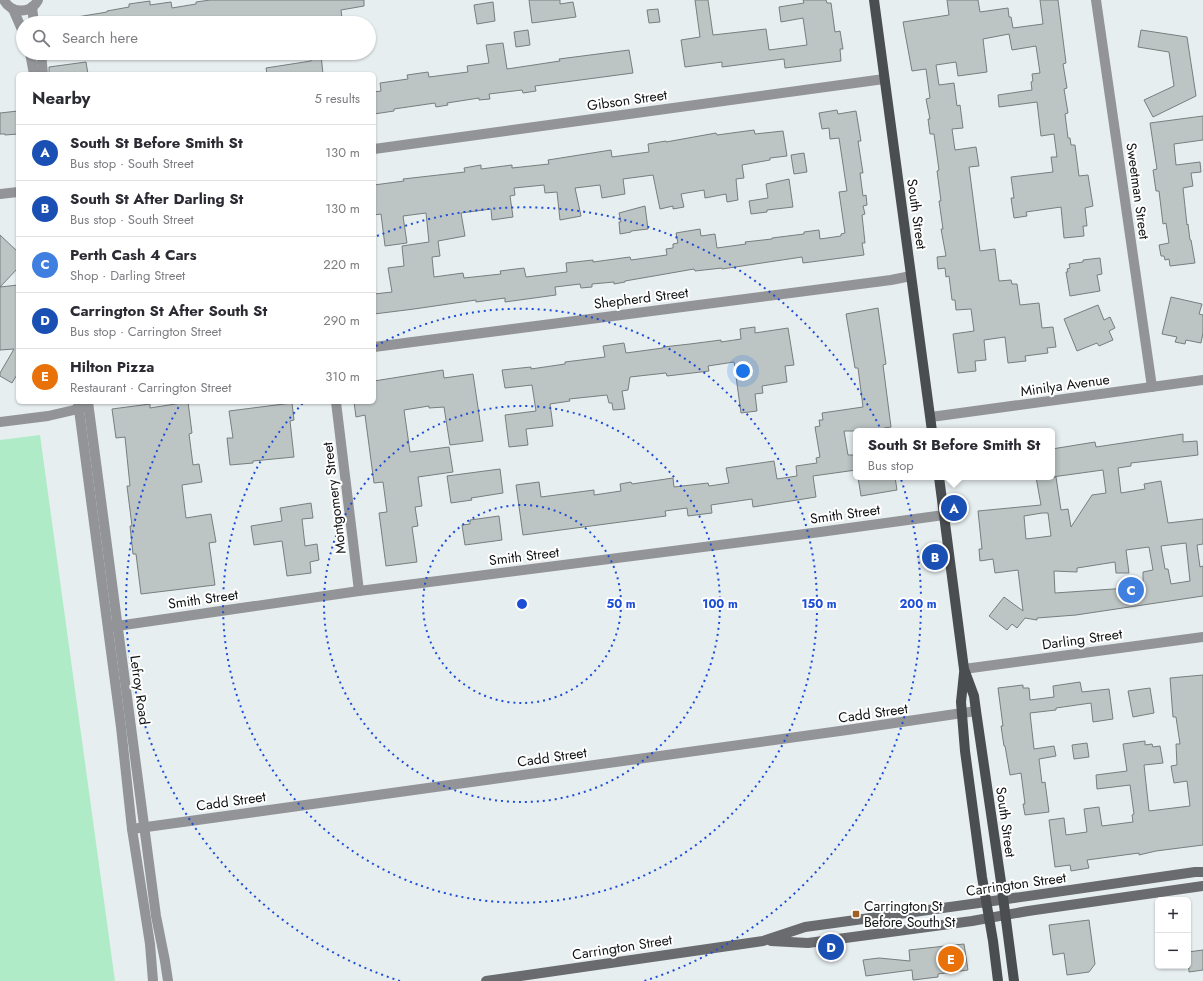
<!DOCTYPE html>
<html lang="en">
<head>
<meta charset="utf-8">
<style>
	:root { --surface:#fff; --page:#f2f2f3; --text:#2b2b33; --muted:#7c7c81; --line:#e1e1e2; --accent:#9e6025 }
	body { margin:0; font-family:Jost,sans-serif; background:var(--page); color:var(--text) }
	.controls { position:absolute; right:12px; bottom:12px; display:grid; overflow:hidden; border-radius:6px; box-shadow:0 1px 3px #0004 }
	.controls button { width:36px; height:36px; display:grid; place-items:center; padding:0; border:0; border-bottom:1px solid var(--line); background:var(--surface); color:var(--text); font:20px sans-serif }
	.you { position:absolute; left:743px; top:371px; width:14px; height:14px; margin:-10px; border:3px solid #fff; border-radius:50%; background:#1a73e8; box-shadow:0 0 0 6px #1a73e833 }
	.badge { display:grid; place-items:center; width:26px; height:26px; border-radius:50%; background:var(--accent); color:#fff; font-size:13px; font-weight:700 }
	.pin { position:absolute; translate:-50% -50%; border:2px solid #fff; box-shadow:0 1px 4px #0006 }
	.popup { position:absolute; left:853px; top:428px; width:202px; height:52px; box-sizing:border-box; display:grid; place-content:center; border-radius:6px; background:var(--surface); filter:drop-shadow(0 1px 3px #0005); font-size:13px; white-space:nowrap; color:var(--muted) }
	.popup b { font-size:15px; color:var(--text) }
	.popup::after { content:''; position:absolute; left:50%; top:100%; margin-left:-8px; border:8px solid transparent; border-top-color:var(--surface) }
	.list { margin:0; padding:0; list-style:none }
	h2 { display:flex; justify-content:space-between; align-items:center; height:52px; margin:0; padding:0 16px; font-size:17px }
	h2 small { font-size:13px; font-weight:400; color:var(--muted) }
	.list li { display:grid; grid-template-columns:26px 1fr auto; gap:12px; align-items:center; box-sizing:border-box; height:56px; padding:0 16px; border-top:1px solid var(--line) }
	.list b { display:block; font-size:15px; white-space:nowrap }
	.list p { margin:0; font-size:13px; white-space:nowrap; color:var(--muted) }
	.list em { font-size:13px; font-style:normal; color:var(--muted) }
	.icon { flex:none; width:22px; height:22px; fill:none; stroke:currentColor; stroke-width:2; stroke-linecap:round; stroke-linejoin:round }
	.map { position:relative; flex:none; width:1203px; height:981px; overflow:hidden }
	.search { position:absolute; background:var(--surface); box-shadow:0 1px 3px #0004; left:16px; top:16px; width:360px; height:44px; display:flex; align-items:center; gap:10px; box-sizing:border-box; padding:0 14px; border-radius:22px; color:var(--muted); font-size:15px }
	.panel { position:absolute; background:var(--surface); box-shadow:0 1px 3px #0004; left:16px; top:72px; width:360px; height:332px; border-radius:6px }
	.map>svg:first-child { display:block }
	.green { fill:#afebc7 }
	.building { fill:#bdc4c4; stroke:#787e7e; fill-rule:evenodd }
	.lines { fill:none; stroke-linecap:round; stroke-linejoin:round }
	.minor { stroke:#939497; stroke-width:10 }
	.tertiary { stroke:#939497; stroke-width:10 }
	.secondary { stroke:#696b6e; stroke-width:10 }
	.primary { stroke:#4b4e51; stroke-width:10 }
	.ring { fill:none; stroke:#1d4ed8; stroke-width:2; stroke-dasharray:2 4 }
	.poi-dot { fill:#9e6025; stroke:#fff; stroke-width:1.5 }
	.labels { text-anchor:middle; stroke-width:4; stroke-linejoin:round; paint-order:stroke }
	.street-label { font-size:14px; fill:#111314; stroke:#fff }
	.poi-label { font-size:14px; fill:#111314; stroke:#fff; text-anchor:start }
	.centre { fill:#1d4ed8; stroke:#fff; stroke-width:2 }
	.ring-label { font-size:12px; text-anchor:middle; font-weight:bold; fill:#1d4ed8; stroke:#fff; stroke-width:4; stroke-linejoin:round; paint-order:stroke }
</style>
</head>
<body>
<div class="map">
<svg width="1203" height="981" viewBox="0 0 1203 981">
	<rect width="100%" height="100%" fill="#e7eef0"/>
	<path class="green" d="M40,435L115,981H0V440Z"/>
	<g class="building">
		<path d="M210,0H364V6L341,10L342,18L303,23H78L77,17L107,12V11L129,7V4L150,1V5L171,2L172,8L196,4V2Z"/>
		<path d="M529,0H560V4L573,2L576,17L532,23Z"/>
		<path d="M695,0H708L713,35L766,29L769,50L807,45L803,18L781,22L779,7L804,3L803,0H826L827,3H831L835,32L840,31L843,49H840L841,61L785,68L784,59L722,67V62L685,67L681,40L700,37Z"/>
		<path d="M947,0H978L980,12L1008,8L1009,17H1011L1013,28L1043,24L1040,0H1058L1066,63L1063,64L1067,88L1064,89L1068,113L1065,114L1068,138H1070L1071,145H1075L1079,176L1088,175L1093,206L1085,208L1087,226H1083L1084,236L1064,238L1061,207L1026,212L1027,216L1014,218L1011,198H1014L1011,177L1053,172L1051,157H1057L1054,134L1041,136L1037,102L999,107L998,95L1032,90L1031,82L1033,81L1032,74L1040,73L1036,46L1012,50L1009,34L983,39L987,72L958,76L956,62L936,65L939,85L954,83L957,106L960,105L963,128L952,129L955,150L976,147L979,166L969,167L980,251L995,249L999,281L1011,280L1012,284H1017L1020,305L1039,303L1042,328L1053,327L1056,347L1047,348L1048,353L1025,356L1026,361L1008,363L1005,337L984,340L986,360L975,361L976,371L958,373L953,334L974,331L971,309L956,310L955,300H952L949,276L946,277L945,268L938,269L937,257L946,256L941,229H943L939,201H941L937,171L939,170L934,134H930L928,119H930L926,99L930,98L926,69L912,71L903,22L949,15Z"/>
		<path d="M493,2L495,21L477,24L474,5Z"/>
		<path d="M658,9L660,22L649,23L647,10Z"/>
		<path d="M528,30L530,45L516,47L514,32Z"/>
		<path d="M1141,30L1187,37L1196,96L1153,117L1144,100L1174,86L1169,52L1138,47Z"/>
		<path d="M503,43L507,69L560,61L559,59L629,50L633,73L535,86L536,91L523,93L522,90L489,94L490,99L479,100V98L447,103L448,105L436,107L435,103L394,109V111L374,114V92L381,91L380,83L408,79L407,75L428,72L429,77L468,72L467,66L489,63L486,45Z"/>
		<path d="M321,55L323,74H267L266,68L311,61V57Z"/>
		<path d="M86,62L88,74H49V67Z"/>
		<path d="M837,110L838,114L856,111L861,141H858L863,173H860L863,196L866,195L867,205L863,206L865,214L862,215L865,243H862L864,255L803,263L802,257L722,269V268L695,271L694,269L625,281V282L614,284V282L592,284V287L581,288L580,284L555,287L556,295L505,302V298L476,302V300L414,309L374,314V294L392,292L388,268L404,266L402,246L429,242L426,213L403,216L407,243L385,246L381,214L374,215V185L404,181L403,179L465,172L464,168L481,165V169L512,165V168L549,164L548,160L611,150L612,157L649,152L648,144L666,141V142L716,133L717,135L754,130L755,134L783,131L787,156L770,158V160L742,165L744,178L736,179L738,200L727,202L726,194L705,198L704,190L681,194L684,207L673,209V206L660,209L653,175L623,179L625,194L602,198L600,185L575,188L581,216L560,220L557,192L545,193L544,185L514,188L515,195L510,196L513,217L492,220L491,209L461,213L465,236L438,241L440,256L432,257L434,277L463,273L464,278L501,274L500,271L524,268L526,277L567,272L566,263L593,260V262L630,257L631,260L667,255L666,249L673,248V244L678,243L676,233L700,229L701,236L715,234L717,248L746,244L745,242L772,239V238L804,234V232L819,230L820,239L841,236V234L845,233L839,192L847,191L839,138L830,139L829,128L822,129L819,113Z"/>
		<path d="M18,111V134L5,135V134H0V113Z"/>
		<path d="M1203,116V140L1174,144L1176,165L1200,162L1201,172L1191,173L1193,186L1183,188L1187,225L1188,224L1190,240H1191L1195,263L1170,266L1169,259L1165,260L1164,256H1161L1159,245L1169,243L1166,223L1163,224L1159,191H1156L1153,170L1157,169L1150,123Z"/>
		<path d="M804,153L807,172L794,174L791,155Z"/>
		<path d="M789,179L793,207L767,210V212L751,214L749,201L768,198L766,184Z"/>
		<path d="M645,206L648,229L631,231V232L620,234L619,222H621L619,213Z"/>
		<path d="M0,235L18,252V268L0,287L18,285V373L12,383L0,376V373L14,349L0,350Z"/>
		<path d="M1100,258L1102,274L1097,275L1100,291L1070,296L1066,272H1068L1067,269L1070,268L1069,264L1083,262V260Z"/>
		<path d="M1171,297L1202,304L1199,314L1203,315V333L1201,343L1186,340L1185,344L1175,342L1177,337L1162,334Z"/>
		<path d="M1098,305L1104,320L1110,317L1115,328L1109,331L1113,340L1099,346L1097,343L1077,351L1064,319Z"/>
		<path d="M878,308L886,364L883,365L891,427L884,428L885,431H844L848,455H854L856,470L813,476L816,497L753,507L752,499L711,505L712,513L688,516L687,508L665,511L666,516L523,535L516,485L539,482L541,497L594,490V495L621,491L620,484L631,482L632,484L673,478L674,487L708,483L709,486L729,483L726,468L774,461L777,479L797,476L796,466L817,463L816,458L820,457L815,427L820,426L819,420H823L822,413L863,407L858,368H855L846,314Z"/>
		<path d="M755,327V333L788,328L794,365L785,366L787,382L762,386L763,393L755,394L757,411L741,413L734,362L708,366L709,371L667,376L666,373L630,377L628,390L622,391L625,409L613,410L612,403H609L607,395L569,399L570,401L550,404L553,426L526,429L528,445L509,447L505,415L536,411L532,385L505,388L502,370L531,367V369L565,364V362L605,357L603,346L624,343L626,353L663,348V347L690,344L721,340V342L741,339L740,329Z"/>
		<path d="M443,370L444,378L473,374L483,441L450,445L444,407L429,408V406L404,410L410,452L449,447L453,472L418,477L422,506L415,507L418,526L412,527L417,562L386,566L379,513L387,512L383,482L374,483L365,415L356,417L354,402H374V381Z"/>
		<path d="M188,402L192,433L189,434L193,465L199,464L202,482L182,485L186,518L211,514L216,542L209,543L215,585L141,594L136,554H133L130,526H132L127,486H130L125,437L116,438L112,409L150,404V408Z"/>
		<path d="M292,403L294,420L290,421L294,457L253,461V463L230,465L227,438H233L229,411Z"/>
		<path d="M1183,434V442L1197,441L1198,455L1131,463V466L1118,468L1121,493L1145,489L1144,484L1161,481L1168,523L1203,519V544L1197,545L1200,567L1203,566V596L1076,615L1037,618V620L1025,618L1017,628L1012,624L1007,630L989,616L1004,597L1023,611L1018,570L995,573L993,559L980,561L979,549H982L978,511L1041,505L1036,477H1056L1061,510L1068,509L1071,527L1092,495L1106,493L1103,470L1052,477V449L1095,442L1096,447ZM1042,513H1048L1051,536L1026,539L1024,516ZM1186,543L1190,581L1171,584L1168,569H1165L1161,546ZM1149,547L1153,570L1143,572V587L1055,593L1054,571L1077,572V568L1115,562L1116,573H1129L1126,550Z"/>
		<path d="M500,469L503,493L471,498L472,500L451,503L447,476Z"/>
		<path d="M858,477H895L897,490L861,496Z"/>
		<path d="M311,503L313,518L302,519L305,546L317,544L319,560L310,562L311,573L287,576L282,541L254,545L251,526L282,521L280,508Z"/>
		<path d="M499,516L502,540L465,545L462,525L470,524V520Z"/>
		<path d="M1203,675V845L1156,851L1139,855V853L1087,860L1089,868L1071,871L1070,865L1055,867L1049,820L1064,818L1066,835L1087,832L1084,809L1099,807L1102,826L1133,822L1132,815L1134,814L1130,785L1097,789L1096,775L1127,771L1123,744L1145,741V745L1152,744L1153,747L1160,746L1163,763L1144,765L1149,811L1190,806L1187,781L1174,783L1171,766L1177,765L1176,744H1180L1176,717H1173L1170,678Z"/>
		<path d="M1080,682L1082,692L1109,689L1113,719L1093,722L1091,703L1056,708V710L1030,713L1034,749L1054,746L1056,756L1039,759L1042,783L1045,782L1049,812L1025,815L1023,804H1025L1021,773L1010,775L1005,746H1004L1001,726H1003L998,688L1023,685V688H1029L1030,700L1054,697L1053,686Z"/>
		<path d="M1150,688L1154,713L1133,717L1128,691Z"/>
		<path d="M1087,743L1089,757L1074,759L1072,745Z"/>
		<path d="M1089,920L1095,964L1089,972L1067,975L1064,953L1053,955L1049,925Z"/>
		<path d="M964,944L968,970L938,974V977L913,980L912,970L866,976L863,960L879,958L910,961L909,950Z"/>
		<path d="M1203,950V970L1189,972L1188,952Z"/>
	</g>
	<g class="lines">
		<g class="minor">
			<path d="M1096,0L1152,387"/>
			<path d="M374,149L884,79"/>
			<path d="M0,194L18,192"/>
			<path d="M374,347L891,280L911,276"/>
			<path d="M336,402L359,591"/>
			<path d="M931,417L1203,380"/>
			<path d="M0,422L48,416L87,407"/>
			<path d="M110,627L359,591L820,532L944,515"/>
			<path d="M964,669L1203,637"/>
			<path d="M132,829L847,730L976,711"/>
		</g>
		<g class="tertiary">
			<path d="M4,0C11,14 31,14 38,0"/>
			<path d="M32,7L34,23"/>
			<path d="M13,9L23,32"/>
			<path d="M30,53L34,74"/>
			<path d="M41,53L43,74"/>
			<path d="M78,402L121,727L132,829L150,944L153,981"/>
			<path d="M88,402L156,916L165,961L168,981"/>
		</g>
		<g class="secondary">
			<path d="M771,941L808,943L972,921L1028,911L1203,886"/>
			<path d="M486,981L763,941L805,927L986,902L1195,872H1203"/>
		</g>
		<g class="primary">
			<path d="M874,0L932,431"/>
			<path d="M939,477L964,669L974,696L976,711L1001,882L1014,981"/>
			<path d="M964,673L961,702L965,751L982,877L993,941L998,981"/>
		</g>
	</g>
	<g class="ring">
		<circle cx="522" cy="604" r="99"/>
		<circle cx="522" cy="604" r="198"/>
		<path d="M376 346A297 297 0 1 1 303 403"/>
		<path d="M400 981A396 396 0 0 1 181 403M377 236A396 396 0 1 1 644 981"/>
	</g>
	<rect class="poi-dot" x="852" y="910" width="8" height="8" rx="2"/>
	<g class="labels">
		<g class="street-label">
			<text transform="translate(627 100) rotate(-8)" y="5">Gibson Street</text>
			<text transform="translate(1138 191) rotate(82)" y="5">Sweetman Street</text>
			<text transform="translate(917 214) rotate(82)" y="5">South Street</text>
			<text transform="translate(641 298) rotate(-7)" y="5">Shepherd Street</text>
			<text transform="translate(1065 385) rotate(-8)" y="5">Minilya Avenue</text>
			<text transform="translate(334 498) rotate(-97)" y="5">Montgomery Street</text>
			<text transform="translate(845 514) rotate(-8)" y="5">Smith Street</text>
			<text transform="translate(524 556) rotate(-7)" y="5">Smith Street</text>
			<text transform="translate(203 599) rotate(-8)" y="5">Smith Street</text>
			<text transform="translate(1082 639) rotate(-8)" y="5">Darling Street</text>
			<text transform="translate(140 690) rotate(82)" y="5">Lefroy Road</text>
			<text transform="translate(873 713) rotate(-8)" y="5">Cadd Street</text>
			<text transform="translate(552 757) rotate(-8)" y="5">Cadd Street</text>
			<text transform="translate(231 801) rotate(-8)" y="5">Cadd Street</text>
			<text transform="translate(1006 822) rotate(82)" y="5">South Street</text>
			<text transform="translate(1016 884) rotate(-8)" y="5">Carrington Street</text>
			<text transform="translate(622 947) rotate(-9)" y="5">Carrington Street</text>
		</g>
		<g class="poi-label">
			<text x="864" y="911">Carrington St<tspan x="864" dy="16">Before South St</tspan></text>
		</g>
	</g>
	<circle cx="522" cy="604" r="6" class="centre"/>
	<g class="ring-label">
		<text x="621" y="608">50 m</text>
		<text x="720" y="608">100 m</text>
		<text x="819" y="608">150 m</text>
		<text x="918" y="608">200 m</text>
	</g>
</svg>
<div class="controls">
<button>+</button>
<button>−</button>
</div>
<div class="you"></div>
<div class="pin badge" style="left:954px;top:508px;background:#1a4fb4">A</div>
<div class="popup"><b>South St Before Smith St</b>Bus stop</div>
<div class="pin badge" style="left:935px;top:557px;background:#1a4fb4">B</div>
<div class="pin badge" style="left:1131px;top:590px;background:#3f7fe0">C</div>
<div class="pin badge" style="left:831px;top:947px;background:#1a4fb4">D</div>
<div class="pin badge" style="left:951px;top:959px;background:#e8710a">E</div>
<div class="search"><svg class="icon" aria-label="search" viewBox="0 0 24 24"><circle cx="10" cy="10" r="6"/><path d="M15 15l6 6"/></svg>Search here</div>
<section class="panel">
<h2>Nearby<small>5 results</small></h2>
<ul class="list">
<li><span class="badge" style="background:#1a4fb4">A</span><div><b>South St Before Smith St</b><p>Bus stop · South Street</p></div><em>130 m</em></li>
<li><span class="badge" style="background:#1a4fb4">B</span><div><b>South St After Darling St</b><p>Bus stop · South Street</p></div><em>130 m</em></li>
<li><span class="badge" style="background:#3f7fe0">C</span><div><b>Perth Cash 4 Cars</b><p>Shop · Darling Street</p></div><em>220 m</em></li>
<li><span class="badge" style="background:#1a4fb4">D</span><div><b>Carrington St After South St</b><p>Bus stop · Carrington Street</p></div><em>290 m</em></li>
<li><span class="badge" style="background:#e8710a">E</span><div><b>Hilton Pizza</b><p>Restaurant · Carrington Street</p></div><em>310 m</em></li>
</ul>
</section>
</div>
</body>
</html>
